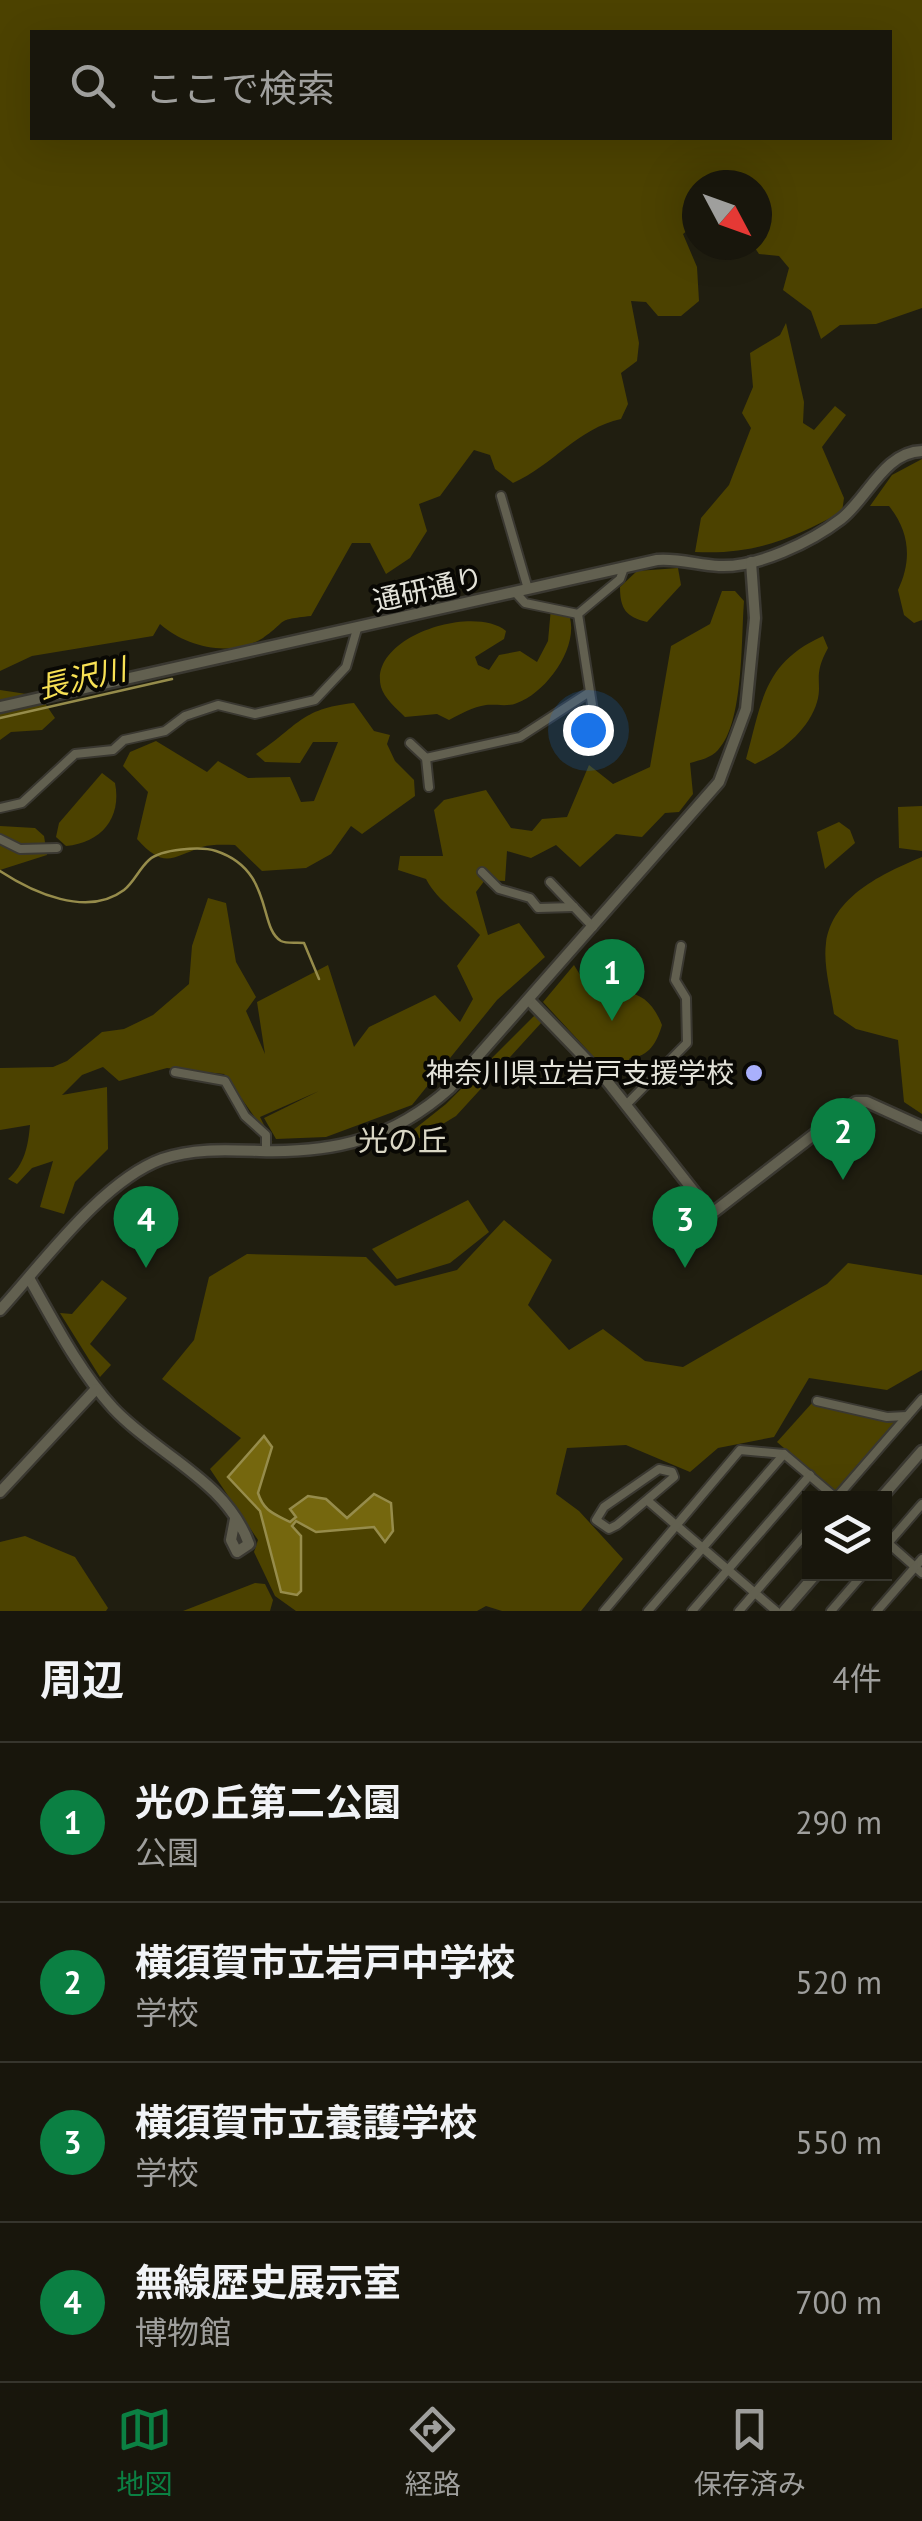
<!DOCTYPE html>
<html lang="ja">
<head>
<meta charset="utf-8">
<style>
	:root { --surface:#18160c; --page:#211f15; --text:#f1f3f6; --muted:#9f9f9d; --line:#36352d; --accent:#0b8043 }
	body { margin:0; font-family:"PT Sans","Noto Sans JP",sans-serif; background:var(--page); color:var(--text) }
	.controls { position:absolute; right:30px; bottom:30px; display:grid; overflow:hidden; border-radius:0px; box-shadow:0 10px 40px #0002 }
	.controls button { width:90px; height:90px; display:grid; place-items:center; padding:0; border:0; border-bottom:2px solid var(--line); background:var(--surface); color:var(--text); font:50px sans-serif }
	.compass { position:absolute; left:682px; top:170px; width:90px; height:90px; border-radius:50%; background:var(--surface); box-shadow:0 10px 40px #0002; rotate:131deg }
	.you { position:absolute; left:588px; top:730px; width:35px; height:35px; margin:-25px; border:8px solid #fff; border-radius:50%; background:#1a73e8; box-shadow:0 0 0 15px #1a73e833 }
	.badge { display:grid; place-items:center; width:65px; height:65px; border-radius:50%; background:var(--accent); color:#fff; font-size:32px; font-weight:700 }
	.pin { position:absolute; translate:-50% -82px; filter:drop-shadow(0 2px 5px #0008) }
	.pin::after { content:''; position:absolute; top:52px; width:35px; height:30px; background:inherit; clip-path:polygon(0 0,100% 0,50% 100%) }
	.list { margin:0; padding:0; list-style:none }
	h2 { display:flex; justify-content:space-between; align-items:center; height:130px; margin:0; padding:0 40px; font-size:42px }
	h2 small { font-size:32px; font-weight:400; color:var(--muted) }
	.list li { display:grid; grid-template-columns:65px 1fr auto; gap:30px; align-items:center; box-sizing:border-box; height:160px; padding:0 40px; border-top:2px solid var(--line) }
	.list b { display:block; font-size:38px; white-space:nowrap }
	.list p { margin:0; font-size:32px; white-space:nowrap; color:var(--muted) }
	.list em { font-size:32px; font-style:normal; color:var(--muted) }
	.icon { flex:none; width:55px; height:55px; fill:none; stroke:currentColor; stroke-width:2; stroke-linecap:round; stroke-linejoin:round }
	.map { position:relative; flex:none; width:922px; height:1611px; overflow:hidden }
	.search { position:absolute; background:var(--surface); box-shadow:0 10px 40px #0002; left:30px; right:30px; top:30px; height:110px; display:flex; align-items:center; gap:25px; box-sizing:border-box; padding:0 35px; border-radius:0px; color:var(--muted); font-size:38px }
	.sheet { height:770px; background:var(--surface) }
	nav { display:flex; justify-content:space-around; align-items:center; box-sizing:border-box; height:140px; border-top:2px solid var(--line); background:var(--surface); font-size:28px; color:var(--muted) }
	nav a { display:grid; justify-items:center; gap:5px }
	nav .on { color:var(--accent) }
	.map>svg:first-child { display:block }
	.green { fill:#4c4200; fill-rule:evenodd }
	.water { fill:#75670e; stroke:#968c4b; stroke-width:2.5 }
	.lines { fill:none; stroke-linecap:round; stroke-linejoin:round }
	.stream { stroke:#968c4b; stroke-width:2.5 }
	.minor-casing { stroke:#3a3831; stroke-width:12 }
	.tertiary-casing { stroke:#3a3831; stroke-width:15 }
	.minor { stroke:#626050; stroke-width:8 }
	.tertiary { stroke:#626050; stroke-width:10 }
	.poi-dot { fill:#a9b0fc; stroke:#090804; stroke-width:4 }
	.labels { text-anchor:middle; stroke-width:8; stroke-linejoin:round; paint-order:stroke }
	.street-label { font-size:28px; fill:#e4e3da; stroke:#090804 }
	.poi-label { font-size:28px; fill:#e4e3da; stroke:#090804; text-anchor:end }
	.water-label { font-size:30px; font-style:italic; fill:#f8e154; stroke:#090804 }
	.neighbourhood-label { font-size:30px; fill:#dad7c5; stroke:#090804 }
</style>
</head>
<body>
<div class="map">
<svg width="922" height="1611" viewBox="0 0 922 1611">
	<rect width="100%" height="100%" fill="#201e10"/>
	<g class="green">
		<path d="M0,0H922V308L876,324L840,325L821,339L811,311L783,290L789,268L779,256L759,254L753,245H757V185H697V223L683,234L697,267L699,301L681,316H658L646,302L631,301L639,343L637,361L621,373L628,404L621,419C578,428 552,466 513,483L495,469L490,455L474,450L440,496L419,504L427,531L410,558L386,574L370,543H352L311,616C274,620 289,620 263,638C231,658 186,647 160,624L153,636L32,656L0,671ZM32,32H890V138H32Z"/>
		<path d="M786,323L804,402L803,423L814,430L835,406L846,415L822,447L844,498L842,512C791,539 755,555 695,552L701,518L729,485L751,428L742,413L753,387L750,353L780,335Z"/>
		<path d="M922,459V620L914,623L904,615L898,590C912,561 910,532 889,506H870L892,475Z"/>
		<path d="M678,568L681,585L647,622C626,617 620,609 620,587L637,571Z"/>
		<path d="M722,591H735L744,601C741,639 744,723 718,750C711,758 700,760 690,763L693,794L679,812L665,813L642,837L616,834L580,867L556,845L531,858L507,851L505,881L485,880L476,892L488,935L519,923L545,957L497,1000L412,1105L326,1137L276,1139L264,1118L319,1091L260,1117L273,1143L224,1074L167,1068L119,1081L103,1067L82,1075L62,1095L107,1087L108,1149L75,1182L64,1214L40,1207L53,1161L32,1168L17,1184L8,1179C25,1164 28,1146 30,1125L0,1130V1068L53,1067L67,1061L102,1032L124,1029L153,1015L189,984L192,946L208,898L226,903L236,962L256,997L246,1011L265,1054L257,1002L328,965L354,1047L369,1027L435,995L460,1022L473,999L457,966L480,935C462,915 438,902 426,879L398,870L400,856H443L434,810L444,800L486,790L511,828L532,831L542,819L567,817L589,765L613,784L650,767L671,646L710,624Z"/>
		<path d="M551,608H566C585,640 548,692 517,703C509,707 495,704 486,705C473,707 460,714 449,720L437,714L405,717C397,709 384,698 381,687C368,637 473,604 506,631L504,639L475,657L478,665L489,670L499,655L520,651L537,662L548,641Z"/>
		<path d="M823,636L828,648C812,677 823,682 817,702C809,730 780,753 755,764L746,759C762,702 763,663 823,636Z"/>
		<path d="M0,690L40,696L55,718L42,730L11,732L0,740Z"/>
		<path d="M354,703L374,731L390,735L387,744L395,761L414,780L415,796L362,834L351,826L331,854L306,868L262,871L235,845C225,845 212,844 202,847C171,858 164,869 137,839L148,792L123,766L130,752L156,741L207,772L218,761L248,778L290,777L301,802L314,801L338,742H313L300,763L265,762L256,754C299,726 299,709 354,703Z"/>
		<path d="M102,773L115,783C122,818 101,843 66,846L56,837L59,823Z"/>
		<path d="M922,806V851L899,848L898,807Z"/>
		<path d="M839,822L850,830L855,843L825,869L817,832Z"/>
		<path d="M0,826L35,828L44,836L47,855L0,870Z"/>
		<path d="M922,857V1114L904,1102L898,1040L856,1029L834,1014C831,992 823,965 826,943C832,897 883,873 922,857Z"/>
		<path d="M574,965L587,986C619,995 645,982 662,1025C657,1042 649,1057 630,1058L616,1081L543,1002Z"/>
		<path d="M535,1015L542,1022L456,1116L413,1142L407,1135L446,1104Z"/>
		<path d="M468,1200L489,1232L450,1263L397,1279L372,1249Z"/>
		<path d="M504,1220L552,1260L528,1305L569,1350L603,1329L645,1361L683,1367L827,1284L848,1263L922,1275V1370L887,1390L809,1378L774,1437L718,1448L690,1472L626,1445L567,1448L556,1494L579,1511L623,1559L581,1611H502L486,1606L477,1611H296L275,1596L254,1552L258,1540L210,1469L241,1438L162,1379L194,1340L209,1277L247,1254L366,1257L395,1286L457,1270Z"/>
		<path d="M102,1280L127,1298L90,1344L111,1365L100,1377L60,1313L72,1314Z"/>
		<path d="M812,1403L899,1419L835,1492L777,1442Z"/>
		<path d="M25,1536L75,1557L108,1608L106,1611H0V1542Z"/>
		<path d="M255,1583L265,1584L273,1600L270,1611H183Z"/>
	</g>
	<path class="water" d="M264,1436L272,1447L258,1493C264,1512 275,1514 290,1522L296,1517L290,1509L308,1496L326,1499L347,1518L374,1494L391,1503L393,1531L385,1542L374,1527L316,1532L296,1521L292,1526L301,1536V1591L297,1595L281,1592L260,1511L228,1477Z"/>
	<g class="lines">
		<g class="stream">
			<path d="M0,718L172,679"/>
			<path d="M0,871C32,892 87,918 124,890C134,882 139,869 149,860C161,849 201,846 216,851C274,870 258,928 281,941C287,944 297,942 304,943L319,979"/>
		</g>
		<g class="minor-casing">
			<g id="minor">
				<path d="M501,496L528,589"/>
				<path d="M515,592L525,603L578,614L620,579L624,568"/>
				<path d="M578,614L595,724"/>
				<path d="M410,743L426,758L429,787"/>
				<path d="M426,758L520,737L588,693"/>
				<path d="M0,808L22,803L75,754L113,750L124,740L165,731L185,716L218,705L255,714L315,700L346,667L357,629"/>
				<path d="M0,839L20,849L57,848"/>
				<path d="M482,872L499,889L530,898L538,908L574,907"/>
				<path d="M550,882L593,927"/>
				<path d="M175,1072L225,1081L245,1116L266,1135V1151"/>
				<path d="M626,1105L687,1043L686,998L675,980L681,946"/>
				<path d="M817,1401L887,1417L907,1416"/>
				<path d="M659,1469L672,1472L674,1477L617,1525L609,1529L596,1520L604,1507Z"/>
				<path d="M836,1498L922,1399"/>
				<path d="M648,1501L776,1611"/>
				<path d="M888,1543L922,1573"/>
				<path d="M884,1548L922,1504"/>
				<path d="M604,1611L740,1450L784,1454L836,1498"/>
				<path d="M648,1611L784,1454"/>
				<path d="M692,1611L810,1475"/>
				<path d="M739,1611L810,1529"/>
				<path d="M831,1611L863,1574"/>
				<path d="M877,1611L922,1559"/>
			</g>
		</g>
		<g class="tertiary-casing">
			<g id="tertiary">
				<path d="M0,707L657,560C678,558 698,565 719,566C757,568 811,542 841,519C868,498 884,452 922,451"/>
				<path d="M529,1000L607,1081L707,1208L715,1211L856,1102H867L922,1127"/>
				<path d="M29,1278C54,1322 79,1371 113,1408C157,1455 226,1480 249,1544L237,1552L231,1540L235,1519"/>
				<path d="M0,1310C43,1263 102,1181 162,1159C194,1148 227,1150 260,1151C335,1153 393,1139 450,1088L719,782L746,709L755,618L751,562"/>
				<path d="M0,1492L96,1389"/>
				<path d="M881,1498L922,1451"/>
				<path d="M784,1611L816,1574"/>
			</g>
		</g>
		<use href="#minor" class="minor"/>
		<use href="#tertiary" class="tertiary"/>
	</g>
	<circle class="poi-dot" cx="754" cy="1073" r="10"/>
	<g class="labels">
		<g class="street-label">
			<text transform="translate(428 589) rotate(-13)" y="10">通研通り</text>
		</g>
		<g class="poi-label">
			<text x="734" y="1083">神奈川県立岩戸支援学校</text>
		</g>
		<g class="water-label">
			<text transform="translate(82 679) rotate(-13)" y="10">長沢川</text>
		</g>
		<g class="neighbourhood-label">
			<text x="403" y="1151">光の丘</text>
		</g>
	</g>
</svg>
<div class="controls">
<button><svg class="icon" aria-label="layers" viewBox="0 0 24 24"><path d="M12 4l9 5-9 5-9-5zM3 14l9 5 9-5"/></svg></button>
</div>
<svg class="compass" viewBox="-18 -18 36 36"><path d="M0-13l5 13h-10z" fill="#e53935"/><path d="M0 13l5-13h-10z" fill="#9f9f9d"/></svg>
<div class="you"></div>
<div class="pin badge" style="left:612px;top:1021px">1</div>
<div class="pin badge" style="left:843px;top:1180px">2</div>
<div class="pin badge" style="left:685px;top:1268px">3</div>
<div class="pin badge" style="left:146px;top:1268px">4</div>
<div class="search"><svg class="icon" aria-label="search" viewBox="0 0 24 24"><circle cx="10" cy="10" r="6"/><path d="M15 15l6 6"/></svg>ここで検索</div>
</div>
<section class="sheet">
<h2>周辺<small>4件</small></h2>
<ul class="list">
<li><span class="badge">1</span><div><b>光の丘第二公園</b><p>公園</p></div><em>290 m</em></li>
<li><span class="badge">2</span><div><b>横須賀市立岩戸中学校</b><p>学校</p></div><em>520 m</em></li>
<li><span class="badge">3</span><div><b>横須賀市立養護学校</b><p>学校</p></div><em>550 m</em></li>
<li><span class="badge">4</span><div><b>無線歴史展示室</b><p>博物館</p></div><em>700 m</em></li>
</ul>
</section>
<nav>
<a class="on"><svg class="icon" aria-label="map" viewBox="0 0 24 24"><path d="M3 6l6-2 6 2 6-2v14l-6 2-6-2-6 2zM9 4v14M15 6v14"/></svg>地図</a>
<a><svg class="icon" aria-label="directions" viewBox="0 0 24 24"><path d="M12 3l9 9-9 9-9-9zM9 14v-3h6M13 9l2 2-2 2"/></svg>経路</a>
<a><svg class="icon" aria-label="saved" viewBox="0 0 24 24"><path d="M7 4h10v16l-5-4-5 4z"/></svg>保存済み</a>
</nav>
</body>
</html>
